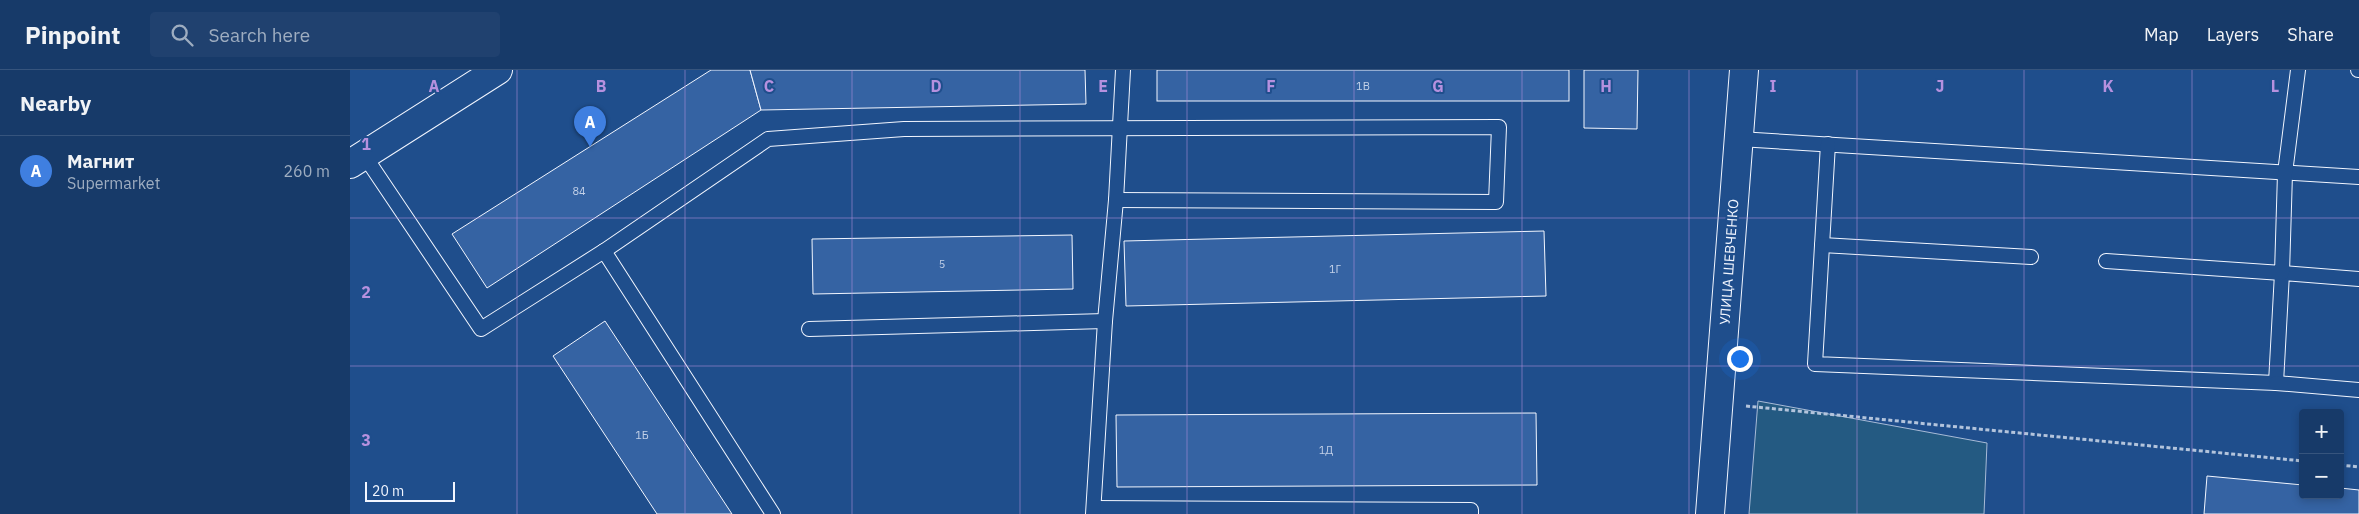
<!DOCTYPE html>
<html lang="en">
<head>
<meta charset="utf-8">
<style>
	:root { --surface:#173a69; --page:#20416f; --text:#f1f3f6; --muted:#9eadc0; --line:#36547d; --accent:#ffb74d }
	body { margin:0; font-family:"IBM Plex Sans",sans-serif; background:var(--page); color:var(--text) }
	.controls { position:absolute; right:15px; bottom:15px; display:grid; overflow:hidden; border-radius:5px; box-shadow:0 2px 8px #0003 }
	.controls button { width:45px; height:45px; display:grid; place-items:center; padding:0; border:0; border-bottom:1px solid var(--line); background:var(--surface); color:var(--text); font:25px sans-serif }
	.scale { position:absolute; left:15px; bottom:12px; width:90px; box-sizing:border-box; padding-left:5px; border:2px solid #f2f6ff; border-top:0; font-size:14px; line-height:18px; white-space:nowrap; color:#f2f6ff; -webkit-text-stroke:4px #1f4e8c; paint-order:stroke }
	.you { position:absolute; left:1389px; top:288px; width:18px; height:18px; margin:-12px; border:4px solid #fff; border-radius:50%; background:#1a73e8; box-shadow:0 0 0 8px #1a73e833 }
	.badge { display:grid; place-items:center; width:32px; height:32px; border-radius:50%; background:var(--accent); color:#fff; font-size:16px; font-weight:700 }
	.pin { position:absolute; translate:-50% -41px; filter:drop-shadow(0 1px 2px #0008) }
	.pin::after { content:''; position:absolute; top:26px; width:18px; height:15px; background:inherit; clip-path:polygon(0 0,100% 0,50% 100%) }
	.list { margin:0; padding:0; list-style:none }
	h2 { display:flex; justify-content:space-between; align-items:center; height:65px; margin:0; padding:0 20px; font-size:21px }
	h2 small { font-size:16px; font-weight:400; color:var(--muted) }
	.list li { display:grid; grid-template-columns:32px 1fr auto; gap:15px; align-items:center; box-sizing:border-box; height:70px; padding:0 20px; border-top:1px solid var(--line) }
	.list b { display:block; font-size:19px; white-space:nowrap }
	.list p { margin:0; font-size:16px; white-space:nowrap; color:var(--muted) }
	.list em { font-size:16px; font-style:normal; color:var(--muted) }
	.icon { flex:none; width:28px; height:28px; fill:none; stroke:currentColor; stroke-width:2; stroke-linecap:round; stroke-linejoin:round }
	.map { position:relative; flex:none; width:2009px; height:444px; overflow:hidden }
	header { display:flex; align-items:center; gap:30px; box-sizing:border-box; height:70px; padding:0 25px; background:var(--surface); border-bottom:1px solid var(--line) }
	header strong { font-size:24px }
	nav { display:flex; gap:28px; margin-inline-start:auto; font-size:18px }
	.search { width:350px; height:45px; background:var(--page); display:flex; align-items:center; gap:12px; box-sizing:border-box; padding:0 18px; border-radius:5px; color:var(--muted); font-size:19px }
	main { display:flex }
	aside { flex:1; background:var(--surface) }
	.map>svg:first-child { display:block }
	.green { fill:#245a82; stroke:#a8bbd7 }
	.building { fill:#3563a3; stroke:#f2f6ff }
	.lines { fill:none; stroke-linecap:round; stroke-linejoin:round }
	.lane-casing { stroke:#f2f6ff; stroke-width:16 }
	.secondary-casing { stroke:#f2f6ff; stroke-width:30 }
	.path { stroke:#b3c4dc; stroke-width:3; stroke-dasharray:4 2.5; stroke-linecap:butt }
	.lane { stroke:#1f4e8c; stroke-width:14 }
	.secondary { stroke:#1f4e8c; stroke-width:28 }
	.grid { fill:none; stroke:#b691df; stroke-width:1; stroke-opacity:0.55 }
	.labels { text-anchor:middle; stroke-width:4; stroke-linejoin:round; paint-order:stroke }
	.number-label { font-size:11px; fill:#c3d1e8 }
	.street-label { font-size:14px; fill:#f2f6ff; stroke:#1f4e8c }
	.grid-label { font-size:16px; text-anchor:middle; font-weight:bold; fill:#b691df; stroke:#1f4e8c; stroke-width:4; stroke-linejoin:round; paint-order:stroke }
</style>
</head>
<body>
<header>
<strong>Pinpoint</strong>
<div class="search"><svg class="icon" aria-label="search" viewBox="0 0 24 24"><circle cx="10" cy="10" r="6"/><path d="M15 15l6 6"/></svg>Search here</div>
<nav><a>Map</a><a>Layers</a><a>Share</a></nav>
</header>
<main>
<aside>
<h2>Nearby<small></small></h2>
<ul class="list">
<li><span class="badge" style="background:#3f7fe0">A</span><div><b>Магнит</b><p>Supermarket</p></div><em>260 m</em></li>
</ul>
</aside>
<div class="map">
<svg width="2009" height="444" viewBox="0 0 2009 444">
	<rect width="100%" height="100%" fill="#1f4e8c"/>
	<path class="green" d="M1408,331L1637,373L1634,444H1399Z"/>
	<g class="building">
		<path d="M361,0H400L411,40L137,218L102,164Z"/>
		<path d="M400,0H735L736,34L411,40Z"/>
		<rect x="807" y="0" width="412" height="31"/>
		<path d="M1234,0H1288L1287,59L1234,58Z"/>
		<path d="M1194,161L1196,226L776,236L774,171Z"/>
		<path d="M722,165L723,219L463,224L462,169Z"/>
		<path d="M255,251L382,444H307L203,286Z"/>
		<path d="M1186,343L1187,415L767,417L766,345Z"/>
		<path d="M1857,406L1953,415V425H1990V418L2009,420V444H1854Z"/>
	</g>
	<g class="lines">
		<g class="lane-casing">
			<g id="lane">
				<path d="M2008,0H2009"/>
				<path d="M1389,69L2009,107"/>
				<path d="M1478,74L1465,294L1926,313L1932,203L2009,209"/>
				<path d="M14,85L131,259L254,181L418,69L554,59L1149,57L1146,132L766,130"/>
				<path d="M1472,175L1681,187"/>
				<path d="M254,181L423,444"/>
				<path d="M1756,191L1932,203L1935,103L1948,0"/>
				<path d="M459,259L755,251"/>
				<path d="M1926,313L2009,320"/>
				<path d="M744,438L1121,440V444"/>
				<path d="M743,444L755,251L766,130L773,0"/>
			</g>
		</g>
		<g class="secondary-casing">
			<g id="secondary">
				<path d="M0,94L148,0"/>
				<path d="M1360,444L1394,0"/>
			</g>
		</g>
		<g class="path">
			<path d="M1396,336L1953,391"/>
			<path d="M1990,395L2009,397"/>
		</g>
		<use href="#lane" class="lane"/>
		<use href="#secondary" class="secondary"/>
	</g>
	<path class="grid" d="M167,0V444M335,0V444M502,0V444M670,0V444M837,0V444M1004,0V444M1172,0V444M1339,0V444M1507,0V444M1674,0V444M1842,0V444M0,148H2009M0,296H2009"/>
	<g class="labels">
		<g class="number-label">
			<text x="1013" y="20">1В</text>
			<text x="229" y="125">84</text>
			<text x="592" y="198">5</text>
			<text x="985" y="203">1Г</text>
			<text x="292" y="369">1Б</text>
			<text x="976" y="384">1Д</text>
		</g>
		<g class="street-label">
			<text transform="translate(1379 192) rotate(-86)" y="5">УЛИЦА ШЕВЧЕНКО</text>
		</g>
	</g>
	<g class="grid-label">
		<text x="84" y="22">A</text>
		<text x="251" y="22">B</text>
		<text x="419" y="22">C</text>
		<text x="586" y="22">D</text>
		<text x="753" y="22">E</text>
		<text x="921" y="22">F</text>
		<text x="1088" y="22">G</text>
		<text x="1256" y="22">H</text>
		<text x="1423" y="22">I</text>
		<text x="1590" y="22">J</text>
		<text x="1758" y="22">K</text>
		<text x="1925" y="22">L</text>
		<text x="16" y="80">1</text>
		<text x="16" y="228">2</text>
		<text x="16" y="376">3</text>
	</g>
</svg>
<div class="controls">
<button>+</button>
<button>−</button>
</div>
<div class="scale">20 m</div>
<div class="you"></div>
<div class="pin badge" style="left:240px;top:77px;background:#3f7fe0">A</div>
</div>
</main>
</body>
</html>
